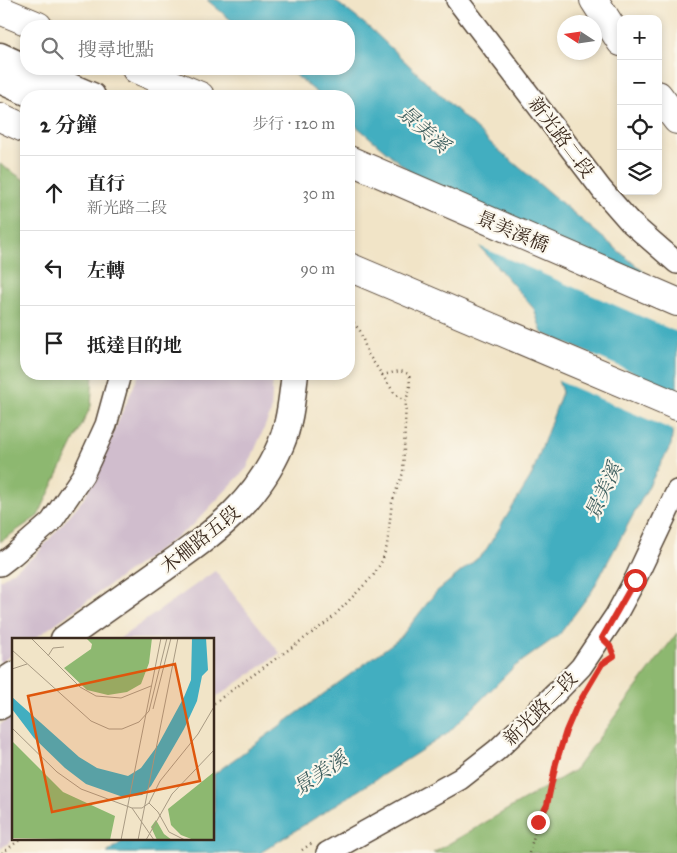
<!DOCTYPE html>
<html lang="zh-TW">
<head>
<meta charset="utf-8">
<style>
	:root { --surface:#fff; --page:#f2f2f2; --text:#222; --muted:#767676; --line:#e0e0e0 }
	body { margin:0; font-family:"IM FELL Great Primer","Noto Serif TC",serif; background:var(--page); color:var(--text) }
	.controls { position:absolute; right:15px; top:15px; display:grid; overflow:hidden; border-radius:10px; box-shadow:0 2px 8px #0003 }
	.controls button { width:45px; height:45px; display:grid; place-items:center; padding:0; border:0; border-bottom:1px solid var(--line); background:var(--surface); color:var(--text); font:25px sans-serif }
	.compass { position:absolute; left:557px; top:15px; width:45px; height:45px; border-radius:50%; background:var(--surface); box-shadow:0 2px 8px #0003; rotate:282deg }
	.stop { position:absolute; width:15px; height:15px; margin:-11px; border:4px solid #d93025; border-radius:50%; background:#fff }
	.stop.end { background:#d93025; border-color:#fff; box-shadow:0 1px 5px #0008 }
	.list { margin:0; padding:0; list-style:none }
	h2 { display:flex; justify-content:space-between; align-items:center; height:65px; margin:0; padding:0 20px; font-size:21px }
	h2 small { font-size:16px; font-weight:400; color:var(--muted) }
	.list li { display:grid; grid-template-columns:32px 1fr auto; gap:15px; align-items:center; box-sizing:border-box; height:75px; padding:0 20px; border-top:1px solid var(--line) }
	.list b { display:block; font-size:19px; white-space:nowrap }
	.list p { margin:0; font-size:16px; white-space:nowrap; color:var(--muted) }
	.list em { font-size:16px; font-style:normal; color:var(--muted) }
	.icon { flex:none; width:28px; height:28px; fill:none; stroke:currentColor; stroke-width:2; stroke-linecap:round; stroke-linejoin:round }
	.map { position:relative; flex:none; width:677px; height:853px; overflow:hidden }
	.search { position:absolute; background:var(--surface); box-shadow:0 2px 8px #0003; left:20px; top:20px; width:335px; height:55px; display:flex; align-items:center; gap:12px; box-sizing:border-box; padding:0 18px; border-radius:20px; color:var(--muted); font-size:19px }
	.panel { position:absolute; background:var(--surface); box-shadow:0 2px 8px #0003; left:20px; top:90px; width:335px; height:290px; border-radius:20px }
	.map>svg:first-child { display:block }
	.industrial { fill:#d0bdcd }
	.forest { fill:#8db870; stroke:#647147 }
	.water { fill:#42aec0; stroke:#3e6c6f }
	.pier { fill:#f1e4c7 }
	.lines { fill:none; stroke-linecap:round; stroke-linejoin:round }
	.minor-casing { stroke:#564637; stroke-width:24 }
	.major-casing { stroke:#564637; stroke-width:29 }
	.highway-casing { stroke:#564637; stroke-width:30 }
	.path { stroke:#564637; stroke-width:2.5; stroke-dasharray:1 4; stroke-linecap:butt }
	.minor { stroke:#fff; stroke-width:21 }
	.major { stroke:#fff; stroke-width:26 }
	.highway { stroke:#fff; stroke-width:28 }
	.route { stroke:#d93025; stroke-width:6 }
	.labels { text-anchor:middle; stroke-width:4.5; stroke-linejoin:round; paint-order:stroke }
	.street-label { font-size:19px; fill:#3b2a1e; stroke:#fbf7ec }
	.water-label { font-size:20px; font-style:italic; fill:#3e5f5f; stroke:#fbf7ec }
	.inset-road { fill:none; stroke:#a89a83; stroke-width:1 }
	.view { fill:#df570d; fill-opacity:0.15; stroke:#df570d; stroke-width:2.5 }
	.inset-edge { fill:none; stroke:#3b2a1e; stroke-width:2.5 }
</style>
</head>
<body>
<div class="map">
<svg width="677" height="853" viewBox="0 0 677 853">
	<rect width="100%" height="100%" fill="#fbf7ec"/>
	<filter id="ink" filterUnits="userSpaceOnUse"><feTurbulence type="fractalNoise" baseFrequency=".02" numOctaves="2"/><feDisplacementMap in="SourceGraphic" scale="10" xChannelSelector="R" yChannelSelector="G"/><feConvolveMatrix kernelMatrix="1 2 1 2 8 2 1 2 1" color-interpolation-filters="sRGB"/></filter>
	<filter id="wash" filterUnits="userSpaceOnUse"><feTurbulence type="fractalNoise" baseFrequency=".0096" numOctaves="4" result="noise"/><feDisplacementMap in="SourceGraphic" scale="20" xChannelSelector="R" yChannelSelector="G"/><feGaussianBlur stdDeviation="1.12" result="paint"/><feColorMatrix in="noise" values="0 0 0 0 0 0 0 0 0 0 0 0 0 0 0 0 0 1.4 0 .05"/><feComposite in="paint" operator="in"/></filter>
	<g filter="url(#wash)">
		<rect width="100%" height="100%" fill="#f1e4c7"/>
		<g class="industrial">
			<path d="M139,374H273L271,412L247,468L193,525L34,639H14V653L0,663V580L35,556L85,497Z"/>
			<path d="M215,571L280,653L214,699V639H119Z"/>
			<path d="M14,714V839L0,849V724Z"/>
		</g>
		<g class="forest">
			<path d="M0,164L26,181V374H93L91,406L38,516L0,542Z"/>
			<path d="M677,633V853H433L575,770Z"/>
		</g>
		<path class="water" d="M207,0H334L370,28L495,147L645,273L677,325V396L671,445L592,591L559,635L514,667L447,734L260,853H107L125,839H214V774L400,638L436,592L484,553L531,477L562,392L534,309L428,187L349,120V96H321L288,69H349V26H238Z"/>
		<g class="pier">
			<path d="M426,189L653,281L677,321V332L474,244Z"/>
			<path d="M539,332L677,391L675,431L556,380Z"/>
		</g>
	</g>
	<g filter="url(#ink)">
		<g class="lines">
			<g class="minor-casing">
				<g id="minor">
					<path d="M457,0L602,190L630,222L677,263"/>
					<path d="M0,565L13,555L51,522L83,475L106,425L120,374"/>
					<path d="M327,853L460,779L497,750L556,693L581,667L616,615L635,580L677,491"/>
				</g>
			</g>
			<g class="major-casing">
				<g id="major">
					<path d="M0,56L26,68"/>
					<path d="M29,69L92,96"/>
					<path d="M0,80L36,96"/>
					<path d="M64,639C95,617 126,595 157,573C209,536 255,506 281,444C290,423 292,397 295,374"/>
					<path d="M0,684L14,675"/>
					<path d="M0,706L14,696"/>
				</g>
			</g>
			<g class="highway-casing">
				<g id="highway">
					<path d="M594,0L621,42"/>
					<path d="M0,10L38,26"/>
					<path d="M136,69L200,96"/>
					<path d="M658,95L677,120"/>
					<path d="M0,117L26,129"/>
					<path d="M349,160L677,302"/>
					<path d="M349,267L677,406"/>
				</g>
			</g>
			<g class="path">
				<path d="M382,375L400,371L409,374L410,386L406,401"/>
				<path d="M214,703L330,620L373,576L382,561L387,546L392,502L403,473L406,401L395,394L368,354L360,331L353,322L349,321"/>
				<path d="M302,850L312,843"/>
				<path d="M2,853L21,839"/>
				<path d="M529,853L538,822L547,805L556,763L566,731L576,708L588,688"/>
			</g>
			<use href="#minor" class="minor"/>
			<use href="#major" class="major"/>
			<use href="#highway" class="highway"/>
		</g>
	</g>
	<g class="lines" filter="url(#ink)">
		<path class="route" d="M538,822L547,805L556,763L566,731L576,708L602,664L614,656L610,646L602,638L635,580"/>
	</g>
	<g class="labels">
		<g class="street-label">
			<text transform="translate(562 137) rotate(53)" y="7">新光路二段</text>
			<text transform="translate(513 231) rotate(23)" y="7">景美溪橋</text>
			<text transform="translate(200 539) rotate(-39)" y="7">木柵路五段</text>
			<text transform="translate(540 708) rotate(-45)" y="7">新光路二段</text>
		</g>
		<g class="water-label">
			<text transform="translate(424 129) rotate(41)" y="7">景美溪</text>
			<text transform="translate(603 491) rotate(-65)" y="7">景美溪</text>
			<text transform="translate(320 773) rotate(-34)" y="7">景美溪</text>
		</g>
	</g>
	<g transform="translate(12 638)">
		<rect width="202" height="202" fill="#f1e4c7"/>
		<path d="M74,0H140L137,25L129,46L115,54L96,57L75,52L52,30L79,11L80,6ZM0,103L51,154L103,178L98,202L0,200ZM202,134V202H182L169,197L159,187L156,171ZM144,182L152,196L160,202H145L139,189Z" fill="#8db870"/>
		<path d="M180,0H194L196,32L190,38L185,63L172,91L139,148L130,157L111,159L74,146L53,130L22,100L0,71V59L67,119L85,130L116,138L129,130L146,107L172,59L179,42Z" fill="#42aec0"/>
		<path class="inset-road" d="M19,0L68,49L84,58L109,60L139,48M0,12L79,83L97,91H110L127,84L137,73L155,0M36,18L41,10L52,9M0,31L15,26M141,71L159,0M0,90L45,134L69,151L120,170H130L137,165L148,143L186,96L203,67M137,165L146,174L157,194L173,202M120,170L142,202M109,202L149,0M126,202L166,0M134,202L160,156L203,111"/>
		<path class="view" d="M163,26L188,143L40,174L16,58Z"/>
		<rect width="202" height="202" class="inset-edge"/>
	</g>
</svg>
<div class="controls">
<button>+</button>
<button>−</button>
<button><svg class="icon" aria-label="locate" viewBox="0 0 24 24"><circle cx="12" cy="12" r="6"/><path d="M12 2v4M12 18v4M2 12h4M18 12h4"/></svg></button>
<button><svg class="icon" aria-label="layers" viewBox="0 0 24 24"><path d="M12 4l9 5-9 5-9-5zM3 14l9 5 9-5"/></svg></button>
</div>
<svg class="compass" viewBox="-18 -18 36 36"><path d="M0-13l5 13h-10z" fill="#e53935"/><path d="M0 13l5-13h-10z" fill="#767676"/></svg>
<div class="stop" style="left:635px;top:580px"></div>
<div class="stop end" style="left:538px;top:822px"></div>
<div class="search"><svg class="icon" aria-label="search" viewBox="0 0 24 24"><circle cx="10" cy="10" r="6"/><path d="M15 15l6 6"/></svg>搜尋地點</div>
<section class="panel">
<h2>2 分鐘<small>步行 · 120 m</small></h2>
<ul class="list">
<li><svg class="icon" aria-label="ahead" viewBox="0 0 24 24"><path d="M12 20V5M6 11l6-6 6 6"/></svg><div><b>直行</b><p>新光路二段</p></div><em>30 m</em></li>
<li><svg class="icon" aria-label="left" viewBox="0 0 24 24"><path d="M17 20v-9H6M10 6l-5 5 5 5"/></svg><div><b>左轉</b></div><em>90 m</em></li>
<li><svg class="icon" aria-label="arrive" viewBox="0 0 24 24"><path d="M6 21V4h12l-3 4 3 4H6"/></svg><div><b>抵達目的地</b></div></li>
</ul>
</section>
</div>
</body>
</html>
